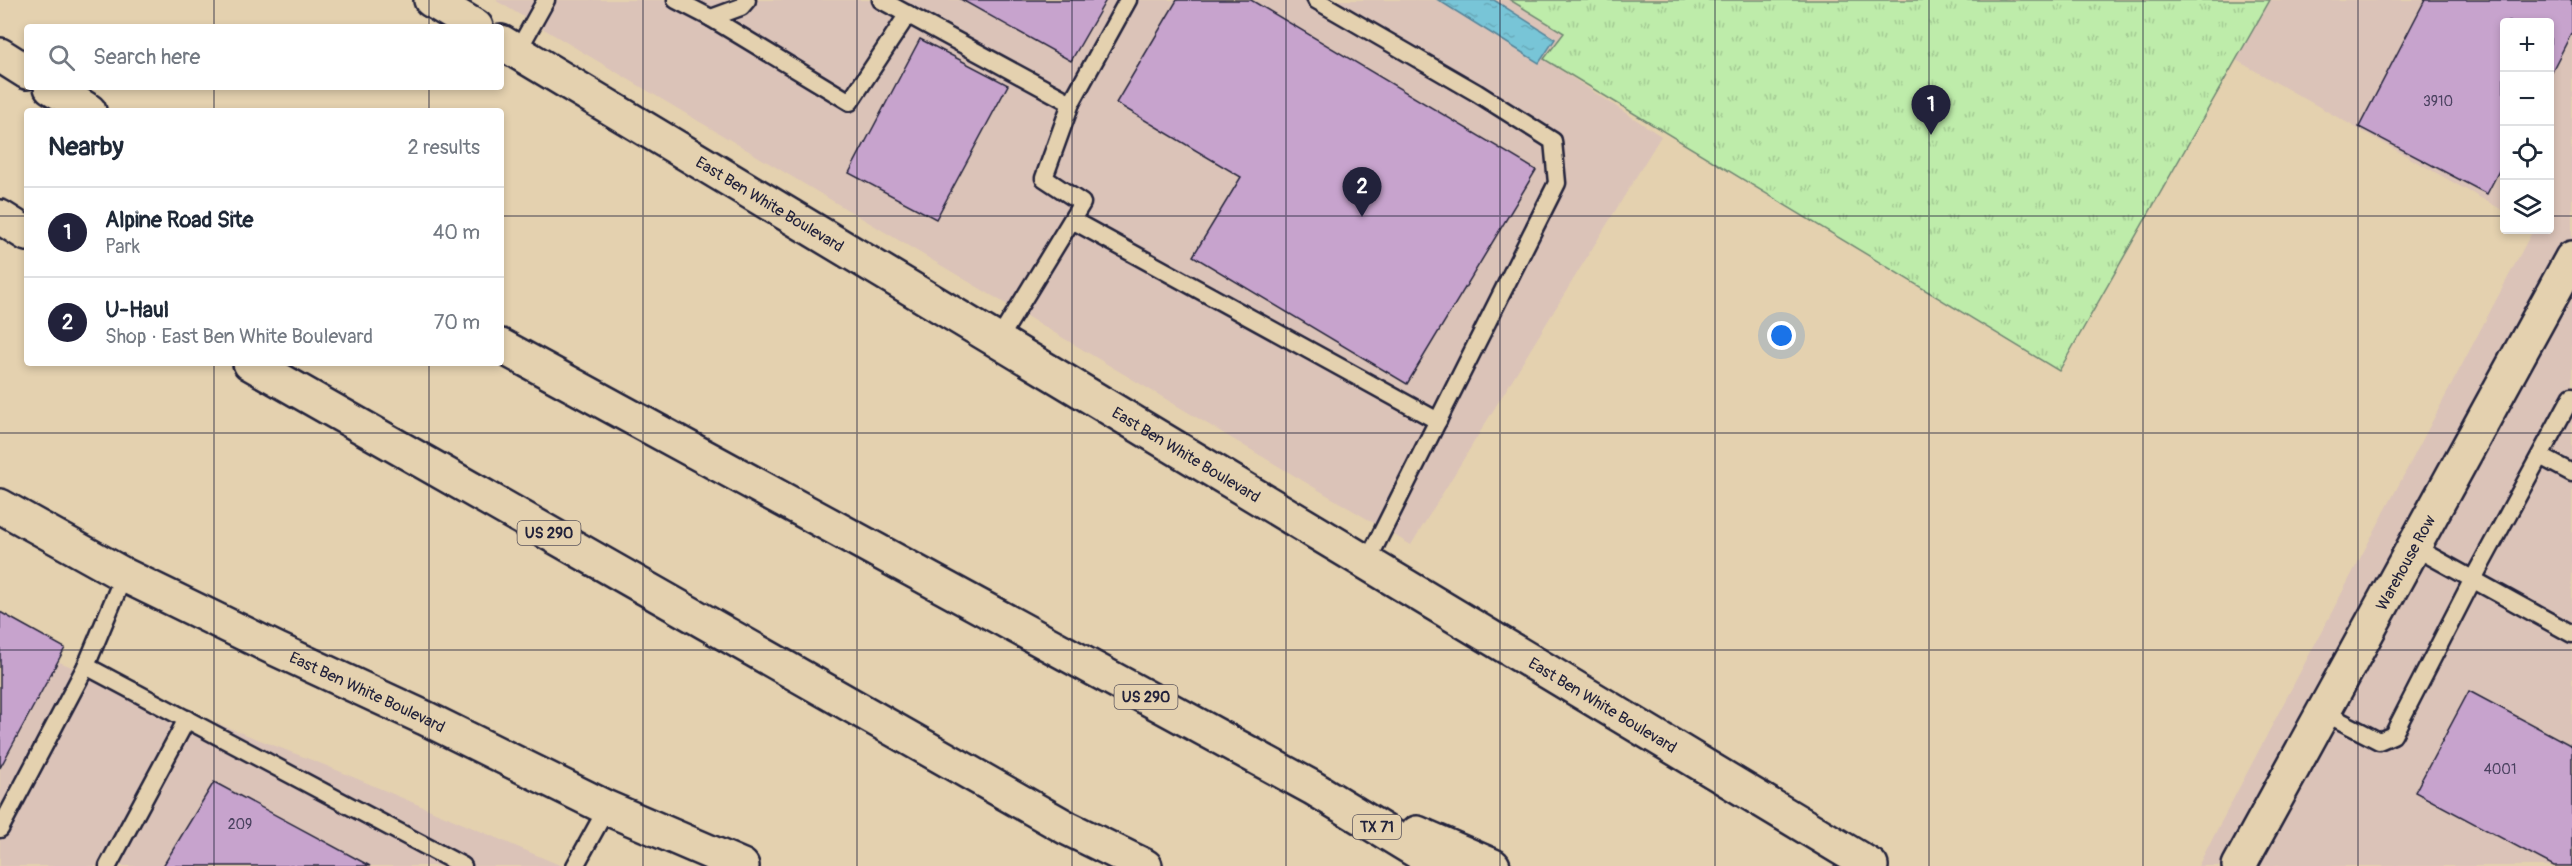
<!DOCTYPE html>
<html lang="en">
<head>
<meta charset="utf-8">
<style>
	:root { --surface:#fff; --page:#f6f6f7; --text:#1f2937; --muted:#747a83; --line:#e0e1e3; --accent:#22223b }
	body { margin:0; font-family:Pangolin,sans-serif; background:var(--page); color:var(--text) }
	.controls { position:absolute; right:18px; top:18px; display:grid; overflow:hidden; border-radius:6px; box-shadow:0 3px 9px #0003 }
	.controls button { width:54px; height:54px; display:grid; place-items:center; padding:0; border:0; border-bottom:2px solid var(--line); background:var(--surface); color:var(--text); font:30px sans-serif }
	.you { position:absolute; left:1782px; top:336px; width:21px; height:21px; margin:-15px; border:4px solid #fff; border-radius:50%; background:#1a73e8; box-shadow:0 0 0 9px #1a73e833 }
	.badge { display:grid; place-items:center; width:39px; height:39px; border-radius:50%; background:var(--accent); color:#fff; font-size:20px; font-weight:700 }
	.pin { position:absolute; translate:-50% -50px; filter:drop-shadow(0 2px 3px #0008) }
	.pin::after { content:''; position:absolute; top:32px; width:21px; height:18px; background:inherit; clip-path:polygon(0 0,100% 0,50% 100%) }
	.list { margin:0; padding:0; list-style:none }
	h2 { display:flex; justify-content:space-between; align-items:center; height:78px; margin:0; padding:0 24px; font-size:26px }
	h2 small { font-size:20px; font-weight:400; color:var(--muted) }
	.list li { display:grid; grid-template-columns:39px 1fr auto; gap:18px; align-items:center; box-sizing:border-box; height:90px; padding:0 24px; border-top:2px solid var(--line) }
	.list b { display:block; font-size:22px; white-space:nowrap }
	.list p { margin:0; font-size:20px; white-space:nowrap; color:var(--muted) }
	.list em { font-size:20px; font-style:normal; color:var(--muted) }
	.icon { flex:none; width:33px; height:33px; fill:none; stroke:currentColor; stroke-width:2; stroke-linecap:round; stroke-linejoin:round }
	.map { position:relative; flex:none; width:2572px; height:866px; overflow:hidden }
	.search { position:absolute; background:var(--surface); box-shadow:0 3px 9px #0003; left:24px; top:24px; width:480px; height:66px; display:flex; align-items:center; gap:15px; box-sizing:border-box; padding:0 21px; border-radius:6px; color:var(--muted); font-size:22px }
	.panel { position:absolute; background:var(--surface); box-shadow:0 3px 9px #0003; left:24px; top:108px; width:480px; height:258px; border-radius:6px }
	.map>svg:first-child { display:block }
	.built { fill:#dbc3b8 }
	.park { fill:url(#park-tufts); stroke:#708772; stroke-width:1.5 }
	.water { fill:url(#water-ripples); stroke:#568499; stroke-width:1.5 }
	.building { fill:#c7a3cd; stroke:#22223b; stroke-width:1.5 }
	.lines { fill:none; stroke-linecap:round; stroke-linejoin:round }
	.lane-casing { stroke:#22223b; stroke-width:21 }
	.street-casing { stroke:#22223b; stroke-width:38 }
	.secondary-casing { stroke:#22223b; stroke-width:38 }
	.highway-casing { stroke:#22223b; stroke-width:38 }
	.lane { stroke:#e4d1af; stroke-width:16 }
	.street { stroke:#e4d1af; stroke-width:33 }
	.secondary { stroke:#e4d1af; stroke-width:33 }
	.highway { stroke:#e4d1af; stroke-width:33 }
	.grid { fill:none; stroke:#22223b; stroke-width:1.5; stroke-opacity:0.55 }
	.labels { text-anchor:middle; stroke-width:4.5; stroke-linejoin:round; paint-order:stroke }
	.number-label { font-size:14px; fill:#4b4260 }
	.shield { fill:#e4d1af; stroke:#5c565e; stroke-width:1.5 }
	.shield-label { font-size:15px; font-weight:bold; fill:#22223b }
	.street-label { font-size:16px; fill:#22223b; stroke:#e4d1af }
</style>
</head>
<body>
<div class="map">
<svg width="2572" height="866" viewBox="0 0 2572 866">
	<defs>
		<pattern id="park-tufts" width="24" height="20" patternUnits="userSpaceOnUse" patternTransform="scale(1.5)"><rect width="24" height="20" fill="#beecaa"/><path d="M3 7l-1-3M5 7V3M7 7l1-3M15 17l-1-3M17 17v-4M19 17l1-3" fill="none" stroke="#a3ca93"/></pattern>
		<pattern id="water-ripples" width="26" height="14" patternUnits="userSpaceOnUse" patternTransform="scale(1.5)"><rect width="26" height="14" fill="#78c5d7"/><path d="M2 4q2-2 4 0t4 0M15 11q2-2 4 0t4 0" fill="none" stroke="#68a9b9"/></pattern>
	</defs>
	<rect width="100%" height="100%" fill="#e4d1af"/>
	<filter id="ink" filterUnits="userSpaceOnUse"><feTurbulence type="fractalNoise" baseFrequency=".0167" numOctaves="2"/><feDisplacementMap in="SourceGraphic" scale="12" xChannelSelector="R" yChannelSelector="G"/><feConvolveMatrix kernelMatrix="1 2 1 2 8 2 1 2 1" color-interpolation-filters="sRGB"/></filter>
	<g filter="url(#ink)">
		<g class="built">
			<path d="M495,0H1510L1564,33L1545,60L1661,136L1411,545Z"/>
			<path d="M2270,0H2572V866H2198L2533,230H2550V22H2504V211L2236,60Z"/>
			<path d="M0,639L327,766L562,866H0Z"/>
		</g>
		<path class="park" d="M1510,0H2270L2059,371L1544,59L1564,33Z"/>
		<path class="water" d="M1438,0H1494L1555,39L1539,63Z"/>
		<g class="building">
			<path d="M962,0H1106L1071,61Z"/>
			<path d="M1177,0H1251L1536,170L1407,384L1193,256L1241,177L1116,103Z"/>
			<path d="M2425,0H2572V32L2550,75V22H2504V161L2487,194L2359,127Z"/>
			<path d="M920,39L1008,85L936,219L849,173Z"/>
			<path d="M0,612L65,648L0,768Z"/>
			<path d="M2469,691L2572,746V866H2554L2415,792Z"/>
			<path d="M214,782L370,866H163Z"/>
		</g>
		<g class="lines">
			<g class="lane-casing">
				<g id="lane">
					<path d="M676,0L711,18L741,7L747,0"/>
					<path d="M881,0L1071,103L1128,0"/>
					<path d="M1316,0L1477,93L1553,141L1557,183L1367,562"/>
					<path d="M711,18L850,102L908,14"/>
					<path d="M517,52L546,0"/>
					<path d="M1072,220L1438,421"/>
					<path d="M998,341L1082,203L1044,178L1071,103"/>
					<path d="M2540,456L2572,473"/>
					<path d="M2414,547L2572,634"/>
					<path d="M86,666L463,866"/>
					<path d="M2323,712L2379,741L2393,735L2473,579L2572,396"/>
					<path d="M0,829L86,666L124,575"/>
					<path d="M108,866L187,719"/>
					<path d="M575,866L607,808"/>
				</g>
			</g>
			<g class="street-casing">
				<g id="street">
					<path id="s1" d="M2239,866L2572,258"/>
				</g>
			</g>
			<g class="secondary-casing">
				<g id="secondary">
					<path d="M431,0L476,27"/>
					<path id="s2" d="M501,42L1871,866"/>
					<path id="s3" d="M0,506L124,575L276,649L425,718L607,808L742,866"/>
				</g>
			</g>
			<g class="highway-casing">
				<g id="highway">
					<path d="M0,55L27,72"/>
					<path d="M51,87L89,111"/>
					<path d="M0,217L27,234"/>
					<path d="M501,346L1313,788L1441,866"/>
					<path d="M250,363L1067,828L1145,866"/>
					<path d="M1417,833L1493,866"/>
				</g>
			</g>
			<use href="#lane" class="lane"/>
			<use href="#street" class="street"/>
			<use href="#secondary" class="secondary"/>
			<use href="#highway" class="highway"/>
		</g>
	</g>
	<path class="grid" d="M214,0V27M429,0V27M643,0V866M857,0V866M1072,0V866M1286,0V866M1500,0V866M1715,0V866M1929,0V866M2143,0V866M2358,0V866M214,87V111M429,87V111M0,216H27M501,216H2504M2550,216H2572M214,363V866M429,363V866M0,433H2572M0,650H2572"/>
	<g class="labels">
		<g class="number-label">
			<text x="2438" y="106">3910</text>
			<text x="2500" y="774">4001</text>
			<text x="240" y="829">209</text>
		</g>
		<g class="shield">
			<rect x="517.5" y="521" width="63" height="24" rx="4.5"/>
			<rect x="1114.5" y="685" width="63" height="24" rx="4.5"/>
			<rect x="1353" y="815" width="48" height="24" rx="4.5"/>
		</g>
		<g class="shield-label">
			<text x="549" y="538">US 290</text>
			<text x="1146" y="702">US 290</text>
			<text x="1377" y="832">TX 71</text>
		</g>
		<g class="street-label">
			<text dy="6" stroke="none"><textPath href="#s2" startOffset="314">East Ben White Boulevard</textPath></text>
			<text dy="6" stroke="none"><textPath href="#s2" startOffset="800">East Ben White Boulevard</textPath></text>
			<text dy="6" stroke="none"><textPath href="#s1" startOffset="346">Warehouse Row</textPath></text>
			<text dy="6" stroke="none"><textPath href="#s3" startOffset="412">East Ben White Boulevard</textPath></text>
			<text dy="6" stroke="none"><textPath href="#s2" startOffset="1286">East Ben White Boulevard</textPath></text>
		</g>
	</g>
</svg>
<div class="controls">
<button>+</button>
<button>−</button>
<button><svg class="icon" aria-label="locate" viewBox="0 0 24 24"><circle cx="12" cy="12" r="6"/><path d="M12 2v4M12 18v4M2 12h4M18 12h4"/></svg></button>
<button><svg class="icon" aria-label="layers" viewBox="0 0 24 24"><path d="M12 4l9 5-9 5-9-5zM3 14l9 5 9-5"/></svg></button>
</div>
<div class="you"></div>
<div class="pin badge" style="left:1931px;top:135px">1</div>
<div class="pin badge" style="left:1362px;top:217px">2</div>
<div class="search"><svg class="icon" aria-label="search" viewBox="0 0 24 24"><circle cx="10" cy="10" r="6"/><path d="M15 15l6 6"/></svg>Search here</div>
<section class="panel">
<h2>Nearby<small>2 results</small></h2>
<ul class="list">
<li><span class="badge">1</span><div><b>Alpine Road Site</b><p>Park</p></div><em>40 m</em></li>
<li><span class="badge">2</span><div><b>U-Haul</b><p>Shop · East Ben White Boulevard</p></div><em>70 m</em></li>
</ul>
</section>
</div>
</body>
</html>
